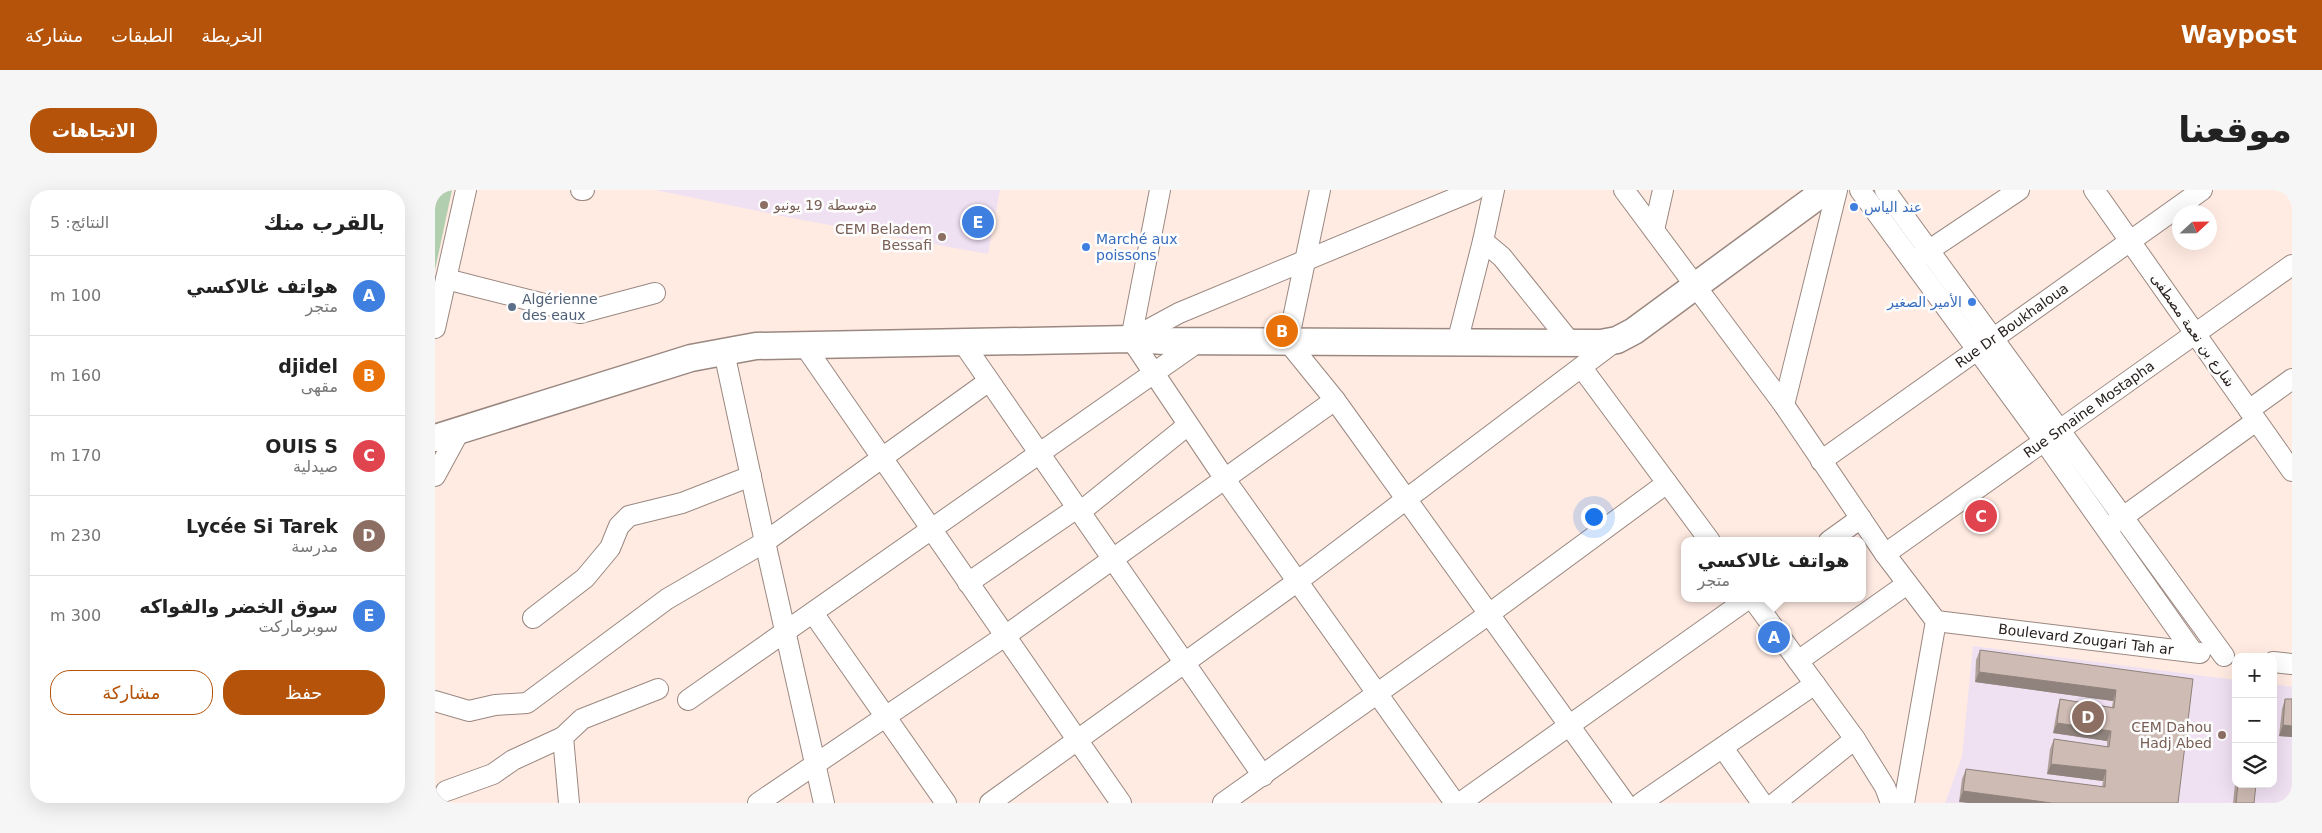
<!DOCTYPE html>
<html lang="ar">
<head>
<meta charset="utf-8">
<style>
	:root { --surface:#fff; --page:#f6f6f6; --text:#222; --muted:#767676; --line:#e0e0e0; --accent:#b45309 }
	body { margin:0; font-family:"DejaVu Sans","Noto Sans Arabic",sans-serif; background:var(--page); color:var(--text); direction:rtl }
	.controls { position:absolute; right:15px; bottom:15px; display:grid; overflow:hidden; border-radius:10px; box-shadow:0 5px 20px #0002 }
	.controls button { width:45px; height:45px; display:grid; place-items:center; padding:0; border:0; border-bottom:1px solid var(--line); background:var(--surface); color:var(--text); font:25px sans-serif }
	.compass { position:absolute; left:1737px; top:15px; width:45px; height:45px; border-radius:50%; background:var(--surface); box-shadow:0 5px 20px #0002; rotate:68deg }
	.you { position:absolute; left:1158px; top:326px; width:18px; height:18px; margin:-12px; border:4px solid #fff; border-radius:50%; background:#1a73e8; box-shadow:0 0 0 8px #1a73e833 }
	.badge { display:grid; place-items:center; width:32px; height:32px; border-radius:50%; background:var(--accent); color:#fff; font-size:16px; font-weight:700 }
	.pin { position:absolute; translate:-50% -50%; border:2px solid #fff; box-shadow:0 1px 5px #0006 }
	.popup { position:absolute; left:1246px; top:347px; width:185px; height:65px; box-sizing:border-box; display:grid; place-content:center; border-radius:10px; background:var(--surface); filter:drop-shadow(0 1px 4px #0005); font-size:16px; white-space:nowrap; color:var(--muted) }
	.popup b { font-size:19px; color:var(--text) }
	.popup::after { content:''; position:absolute; left:50%; top:100%; margin-left:-10px; border:10px solid transparent; border-top-color:var(--surface) }
	.list { margin:0; padding:0; list-style:none }
	h2 { display:flex; justify-content:space-between; align-items:center; height:65px; margin:0; padding:0 20px; font-size:21px }
	h2 small { font-size:16px; font-weight:400; color:var(--muted) }
	.list li { display:grid; grid-template-columns:32px 1fr auto; gap:15px; align-items:center; box-sizing:border-box; height:80px; padding:0 20px; border-top:1px solid var(--line) }
	.list b { display:block; font-size:19px; white-space:nowrap }
	.list p { margin:0; font-size:16px; white-space:nowrap; color:var(--muted) }
	.list em { font-size:16px; font-style:normal; color:var(--muted) }
	.actions { display:flex; gap:10px; padding:15px 20px }
	.actions a { flex:1; padding:11px 0; border:1px solid var(--accent); border-radius:20px; text-align:center; font-size:18px; color:var(--accent) }
	.actions .main { background:var(--accent); color:#fff }
	.icon { flex:none; width:28px; height:28px; fill:none; stroke:currentColor; stroke-width:2; stroke-linecap:round; stroke-linejoin:round }
	.map { position:relative; flex:none; width:1857px; height:613px; overflow:hidden; direction:ltr; border-radius:20px }
	header { display:flex; align-items:center; gap:30px; box-sizing:border-box; height:70px; padding:0 25px; background:var(--accent); color:#fff }
	header strong { font-size:24px }
	nav { display:flex; gap:28px; margin-inline-start:auto; font-size:18px }
	.intro { display:flex; align-items:center; justify-content:space-between; box-sizing:border-box; height:120px; padding:0 30px }
	h1 { margin:0; font-size:35px }
	.button { padding:12px 22px; border-radius:20px; background:var(--accent); color:#fff; font-size:18px; font-weight:700 }
	main { display:flex; gap:30px; padding:0 30px }
	aside { flex:1; background:var(--surface); border-radius:20px; box-shadow:0 5px 20px #0002 }
	.map>svg:first-child { display:block }
	.education { fill:#efe0f2 }
	.green { fill:#b1ceaf }
	.lines { fill:none; stroke-linecap:round; stroke-linejoin:round }
	.minor-casing { stroke:#9a8880; stroke-width:22 }
	.major-casing { stroke:#9a8880; stroke-width:29 }
	.minor { stroke:#fff; stroke-width:20 }
	.major { stroke:#fff; stroke-width:26 }
	.wall { fill:#b1a19a }
	.shaded-wall { fill:#90837d }
	.building { fill:#cebbb3; stroke:#90837d }
	.education-dot { fill:#8d6e63; stroke:#fdfdfd; stroke-width:2 }
	.shop-dot { fill:#3f7fe0; stroke:#fdfdfd; stroke-width:2 }
	.service-dot { fill:#5c6f8a; stroke:#fdfdfd; stroke-width:2 }
	.labels { text-anchor:middle; stroke-width:5; stroke-linejoin:round; paint-order:stroke }
	.education-label { font-size:14px; fill:#785e54; stroke:#fdfdfd; text-anchor:end }
	.shop-label { font-size:14px; fill:#366cbe; stroke:#fdfdfd; text-anchor:start }
	.service-label { font-size:14px; fill:#4e5e75; stroke:#fdfdfd; text-anchor:start }
	.street-label { font-size:14px; fill:#28211e; stroke:#fdfdfd }
</style>
</head>
<body>
<header>
<strong>Waypost</strong>
<nav><a>الخريطة</a><a>الطبقات</a><a>مشاركة</a></nav>
</header>
<div class="intro"><h1>موقعنا</h1><a class="button">الاتجاهات</a></div>
<main>
<div class="map">
<svg width="1857" height="613" viewBox="0 0 1857 613">
	<rect width="100%" height="100%" fill="#ffebe2"/>
	<g class="education">
		<path d="M220,0H565L553,64L362,29Z"/>
		<path d="M1538,456L1801,490V594H1838V494L1857,497V613H1510L1527,567Z"/>
	</g>
	<path class="green" d="M0,0H17L0,80Z"/>
	<g class="lines">
		<g class="minor-casing">
			<g id="minor">
				<path d="M146,0H149"/>
				<path d="M725,0L696,149L794,295L1020,613"/>
				<path d="M885,0L853,152L900,210L1190,613"/>
				<path d="M1189,0L1349,215L1450,364L1501,431L1469,613"/>
				<path d="M1425,0L1609,251L1758,462"/>
				<path d="M1450,0L1789,466"/>
				<path d="M1659,0L1857,281"/>
				<path d="M1219,40L1228,0"/>
				<path d="M1048,51L1059,0"/>
				<path d="M1484,67L1584,0"/>
				<path d="M11,89L145,123L220,103"/>
				<path d="M0,138L31,0"/>
				<path d="M696,149L744,123L1040,0"/>
				<path d="M528,153L828,586"/>
				<path d="M1022,153L1048,51L1067,67L1136,153"/>
				<path d="M369,155L686,613"/>
				<path d="M1147,178L1275,351"/>
				<path d="M1349,215L1402,0"/>
				<path d="M1814,220L1857,189"/>
				<path id="s1" d="M1386,271L1767,0"/>
				<path d="M0,286L25,240"/>
				<path d="M645,322L753,235"/>
				<path d="M1677,335L1821,231"/>
				<path d="M1394,351L1426,328"/>
				<path id="s2" d="M1450,364L1857,75"/>
				<path d="M533,393L642,318"/>
				<path d="M1317,408L1420,549L1450,597L1456,613"/>
				<path d="M378,423L511,613"/>
				<path d="M98,428L150,388L175,358L184,336L194,326L247,313L316,286"/>
				<path id="s3" d="M1501,431L1765,463"/>
				<path d="M1363,471L1472,394"/>
				<path d="M1838,472L1857,474"/>
				<path d="M253,510L763,152"/>
				<path d="M0,511L34,521L60,515L92,513L232,409L330,352L289,162"/>
				<path d="M1288,558L1327,613"/>
				<path d="M11,601L58,584L78,570L128,547"/>
				<path d="M134,613L128,547L147,529L223,499"/>
				<path d="M323,613L570,446L900,210"/>
				<path d="M389,613L330,352L554,191"/>
				<path d="M555,613L863,391L1182,150"/>
				<path d="M788,613L1054,424L1232,293"/>
				<path d="M1025,613L1314,408"/>
				<path d="M1206,613L1380,494"/>
				<path d="M1340,613L1420,549"/>
			</g>
		</g>
		<g class="major-casing">
			<path id="major" d="M0,248L256,168L321,156L696,149L730,151L1166,153L1182,150L1199,141L1391,0"/>
		</g>
		<use href="#minor" class="minor"/>
		<use href="#major" class="major"/>
	</g>
	<g class="wall">
		<path d="M1545,460L1758,489L1743,613L1524,612L1527,589L1531,579L1667,597L1668,591L1612,584L1615,559L1619,549L1672,557V551L1618,543L1622,520L1625,509L1677,517L1678,511L1540,492L1541,470Z"/>
		<path d="M1850,509H1857V547L1844,546L1847,519Z"/>
		<path d="M1801,584V594H1821L1819,613H1798Z"/>
	</g>
	<g class="shaded-wall">
		<path d="M1544,482L1681,500L1678,511L1540,492Z"/>
		<path d="M1622,533L1676,541L1672,551L1618,543Z"/>
		<path d="M1848,535L1857,536V547L1844,546Z"/>
		<path d="M1616,574L1671,580L1668,591L1612,584Z"/>
		<path d="M1528,601L1617,613H1533L1524,612Z"/>
	</g>
	<g class="building">
		<path d="M1545,460L1758,489L1743,613H1617L1528,601L1531,579L1670,597L1671,580L1616,574L1619,549L1674,557L1676,541L1622,533L1625,509L1679,518L1681,500L1544,482Z"/>
		<path d="M1850,509H1857V536L1848,535Z"/>
		<path d="M1803,594H1821L1819,613H1801Z"/>
	</g>
	<g class="education-dot">
		<circle cx="329" cy="15" r="5"/>
		<circle cx="507" cy="47" r="5"/>
		<circle cx="1787" cy="545" r="5"/>
	</g>
	<g class="shop-dot">
		<circle cx="1419" cy="17" r="5"/>
		<circle cx="651" cy="57" r="5"/>
		<circle cx="1537" cy="112" r="5"/>
	</g>
	<circle class="service-dot" cx="77" cy="117" r="5"/>
	<g class="labels">
		<g class="education-label">
			<text x="339" y="20" text-anchor="start">متوسطة 19 يونيو</text>
			<text x="497" y="44">CEM Beladem<tspan x="497" dy="16">Bessafi</tspan></text>
			<text x="1777" y="542">CEM Dahou<tspan x="1777" dy="16">Hadj Abed</tspan></text>
		</g>
		<g class="shop-label">
			<text x="1429" y="22">عند الياس</text>
			<text x="661" y="54">Marché aux<tspan x="661" dy="16">poissons</tspan></text>
			<text x="1527" y="117" text-anchor="end">الأمير الصغير</text>
		</g>
		<g class="service-label">
			<text x="87" y="114">Algérienne<tspan x="87" dy="16">des eaux</tspan></text>
		</g>
		<g class="street-label">
			<text dy="5" stroke="none"><textPath href="#s1" startOffset="234">Rue Dr Boukhaloua</textPath></text>
			<text transform="translate(1758 140) rotate(55)" y="5">شارع بن نعمة مصطفى</text>
			<text dy="5" stroke="none"><textPath href="#s2" startOffset="250">Rue Smaine Mostapha</textPath></text>
			<text dy="5" stroke="none"><textPath href="#s3" startOffset="151">Boulevard Zougari Tah ar</textPath></text>
		</g>
	</g>
</svg>
<div class="controls">
<button>+</button>
<button>−</button>
<button><svg class="icon" aria-label="layers" viewBox="0 0 24 24"><path d="M12 4l9 5-9 5-9-5zM3 14l9 5 9-5"/></svg></button>
</div>
<svg class="compass" viewBox="-18 -18 36 36"><path d="M0-13l5 13h-10z" fill="#e53935"/><path d="M0 13l5-13h-10z" fill="#767676"/></svg>
<div class="you"></div>
<div class="pin badge" style="left:1339px;top:447px;background:#3f7fe0">A</div>
<div class="popup"><b>هواتف غالاكسي</b>متجر</div>
<div class="pin badge" style="left:847px;top:141px;background:#e8710a">B</div>
<div class="pin badge" style="left:1546px;top:326px;background:#e0444e">C</div>
<div class="pin badge" style="left:1653px;top:527px;background:#8d6e63">D</div>
<div class="pin badge" style="left:543px;top:32px;background:#3f7fe0">E</div>
</div>
<aside>
<h2>بالقرب منك<small>النتائج: 5</small></h2>
<ul class="list">
<li><span class="badge" style="background:#3f7fe0">A</span><div><b>هواتف غالاكسي</b><p>متجر</p></div><em>100 m</em></li>
<li><span class="badge" style="background:#e8710a">B</span><div><b>djidel</b><p>مقهى</p></div><em>160 m</em></li>
<li><span class="badge" style="background:#e0444e">C</span><div><b>OUIS S</b><p>صيدلية</p></div><em>170 m</em></li>
<li><span class="badge" style="background:#8d6e63">D</span><div><b>Lycée Si Tarek</b><p>مدرسة</p></div><em>230 m</em></li>
<li><span class="badge" style="background:#3f7fe0">E</span><div><b>سوق الخضر والفواكه</b><p>سوبرماركت</p></div><em>300 m</em></li>
</ul>
<div class="actions"><a class="main">حفظ</a><a>مشاركة</a></div>
</aside>
</main>
</body>
</html>
